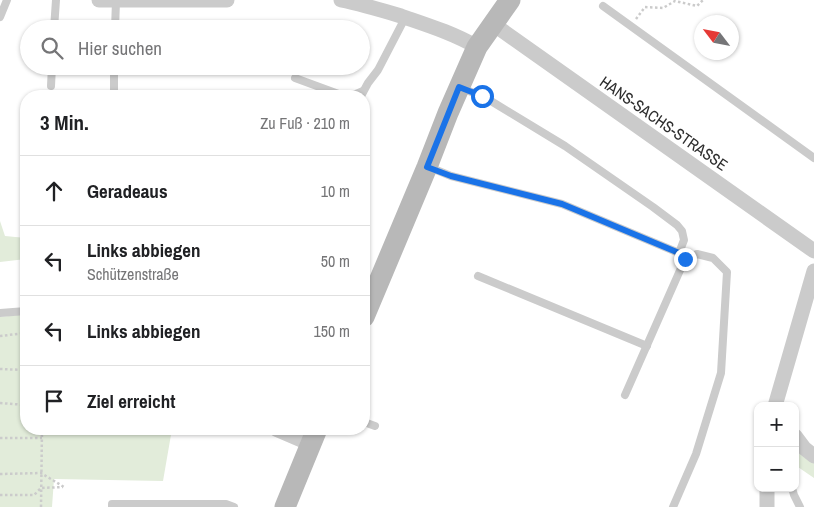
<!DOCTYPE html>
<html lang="de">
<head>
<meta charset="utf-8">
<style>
	:root { --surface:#fff; --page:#f6f6f6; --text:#202124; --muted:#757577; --line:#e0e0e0 }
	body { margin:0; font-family:"Archivo Narrow",sans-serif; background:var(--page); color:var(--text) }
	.controls { position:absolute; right:15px; bottom:15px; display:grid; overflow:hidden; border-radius:10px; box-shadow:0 1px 4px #0004 }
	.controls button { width:45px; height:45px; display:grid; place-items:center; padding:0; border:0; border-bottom:1px solid var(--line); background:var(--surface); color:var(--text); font:25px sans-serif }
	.compass { position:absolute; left:694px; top:15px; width:45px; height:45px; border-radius:50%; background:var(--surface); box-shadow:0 1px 4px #0004; rotate:302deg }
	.stop { position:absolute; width:15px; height:15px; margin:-11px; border:4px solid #1a73e8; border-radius:50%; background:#fff }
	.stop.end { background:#1a73e8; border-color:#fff; box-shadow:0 1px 5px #0008 }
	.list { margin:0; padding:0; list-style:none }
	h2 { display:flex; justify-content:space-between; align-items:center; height:65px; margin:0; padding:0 20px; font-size:21px }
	h2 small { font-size:16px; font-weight:400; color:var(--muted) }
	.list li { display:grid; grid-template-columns:32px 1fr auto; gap:15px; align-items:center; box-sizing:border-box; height:70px; padding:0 20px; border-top:1px solid var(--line) }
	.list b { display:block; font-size:19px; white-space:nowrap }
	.list p { margin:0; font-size:16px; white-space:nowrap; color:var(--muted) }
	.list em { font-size:16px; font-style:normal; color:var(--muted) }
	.icon { flex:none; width:28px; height:28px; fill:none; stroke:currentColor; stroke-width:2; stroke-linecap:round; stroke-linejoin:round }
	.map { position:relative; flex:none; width:814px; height:507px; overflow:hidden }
	.search { position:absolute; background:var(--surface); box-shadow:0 1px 4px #0004; left:20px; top:20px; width:350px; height:55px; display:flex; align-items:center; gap:12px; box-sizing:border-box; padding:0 18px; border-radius:28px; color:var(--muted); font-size:19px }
	.panel { position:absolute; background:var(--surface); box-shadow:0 1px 4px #0004; left:20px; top:90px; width:350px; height:345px; border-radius:20px }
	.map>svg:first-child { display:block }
	.green { fill:#e2ecda }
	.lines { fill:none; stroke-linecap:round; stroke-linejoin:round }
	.path { stroke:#cbcbcb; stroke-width:2.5; stroke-dasharray:2.5 2.5; stroke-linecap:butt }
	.lane { stroke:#cbcbcb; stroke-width:8 }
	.street { stroke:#cbcbcb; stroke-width:15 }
	.secondary { stroke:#b8b8b8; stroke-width:21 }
	.route { stroke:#1a73e8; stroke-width:6 }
	.labels { text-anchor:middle; stroke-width:5; stroke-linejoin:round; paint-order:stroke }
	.street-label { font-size:16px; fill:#2e2e2e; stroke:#fff }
</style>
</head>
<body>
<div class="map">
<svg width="814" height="507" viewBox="0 0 814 507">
	<rect width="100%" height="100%" fill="#fff"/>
	<g class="green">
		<path d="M0,221L5,236L26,238V259L0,262Z"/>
		<path d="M26,314V429H172L163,481L54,479L52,507H0V317Z"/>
		<path d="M795,441L814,460V478L795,465Z"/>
	</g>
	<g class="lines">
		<g class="path">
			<path d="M636,19L645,7L663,8L675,1L697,6L703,0"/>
			<path d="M0,336L26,333"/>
			<path d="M0,369L26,370"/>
			<path d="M0,403L26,405"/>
			<path d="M0,438H42"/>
			<path d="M0,474L41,473L64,487"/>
			<path d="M0,495H34L41,488L63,487"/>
			<path d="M41,507L42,429"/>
		</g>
		<g class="lane">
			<path d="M603,6L814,158"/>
			<path d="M0,17L7,0"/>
			<path d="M54,29L56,0"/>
			<path d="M115,29L116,1"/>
			<path d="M295,78L344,96"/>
			<path d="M51,86L52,66"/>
			<path d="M461,88L482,96"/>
			<path d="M114,96V66"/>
			<path d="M351,96L363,91"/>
			<path d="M361,96L368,83L378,70L405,18"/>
			<path d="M486,98L565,146L653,207L677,225L682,231L684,240L679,253"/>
			<path d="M429,167L451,176L562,204L679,253L685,259L625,395"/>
			<path d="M478,276L647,346"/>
			<path d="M0,313L26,311"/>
			<path d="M364,422L375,426"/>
			<path d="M792,488L794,495L800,507"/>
			<path d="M112,507V504H226L234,507"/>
			<path d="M673,507L696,454L721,373L727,272L713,258L697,254L685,259"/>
		</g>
		<g class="street">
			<path d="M99,0H227"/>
			<path d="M341,0C361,4 381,10 401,16C427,25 453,33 477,47"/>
			<path d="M493,24L814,251"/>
			<path d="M775,406L814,271"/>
			<path d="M276,429L311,444"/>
			<path d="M795,436L804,448L814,456"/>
			<path d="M767,507V488"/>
		</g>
		<g class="secondary">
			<path d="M364,317L427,167L448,113L477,47L510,0"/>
			<path d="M285,507L317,429"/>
		</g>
	</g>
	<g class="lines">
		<path class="route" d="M482,96L459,87L427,167L451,176L562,204L679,253L685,259"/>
	</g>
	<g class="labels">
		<g class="street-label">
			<text transform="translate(664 123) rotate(35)" y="6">HANS-SACHS-STRASSE</text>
		</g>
	</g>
</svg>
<div class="controls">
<button>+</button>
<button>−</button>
</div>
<svg class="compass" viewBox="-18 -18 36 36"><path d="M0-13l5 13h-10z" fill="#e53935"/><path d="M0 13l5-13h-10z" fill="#757577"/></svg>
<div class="stop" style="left:482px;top:96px"></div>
<div class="stop end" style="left:685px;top:259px"></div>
<div class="search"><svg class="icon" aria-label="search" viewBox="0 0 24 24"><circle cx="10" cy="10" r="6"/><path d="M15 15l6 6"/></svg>Hier suchen</div>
<section class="panel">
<h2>3 Min.<small>Zu Fuß · 210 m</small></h2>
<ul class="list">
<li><svg class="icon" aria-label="ahead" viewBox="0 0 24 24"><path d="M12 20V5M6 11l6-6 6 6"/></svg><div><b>Geradeaus</b></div><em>10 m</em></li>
<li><svg class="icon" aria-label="left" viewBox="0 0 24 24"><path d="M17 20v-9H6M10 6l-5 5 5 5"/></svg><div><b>Links abbiegen</b><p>Schützenstraße</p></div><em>50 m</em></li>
<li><svg class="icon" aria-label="left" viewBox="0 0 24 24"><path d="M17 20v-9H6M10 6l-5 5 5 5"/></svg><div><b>Links abbiegen</b></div><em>150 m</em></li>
<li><svg class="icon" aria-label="arrive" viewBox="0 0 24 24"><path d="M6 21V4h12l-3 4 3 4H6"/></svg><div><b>Ziel erreicht</b></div></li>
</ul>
</section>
</div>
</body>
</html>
